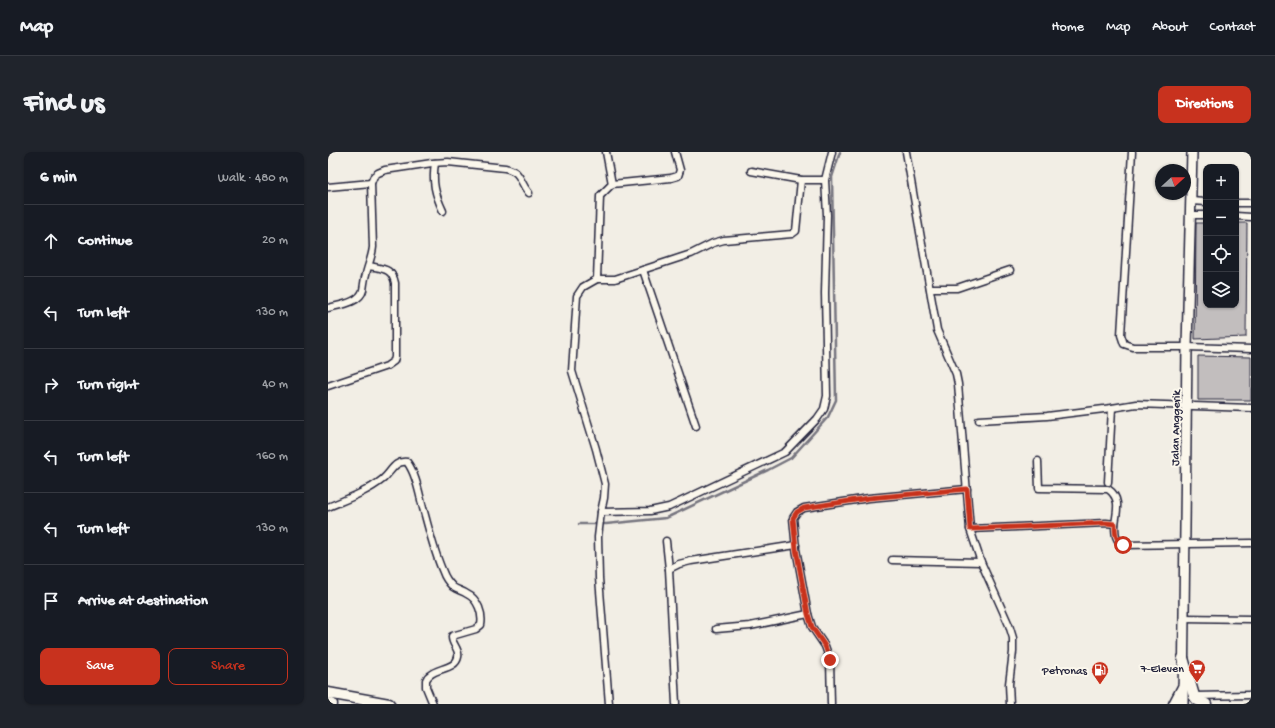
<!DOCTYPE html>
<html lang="en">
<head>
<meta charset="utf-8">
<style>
	:root { --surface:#171b24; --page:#20242c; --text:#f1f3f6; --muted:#9ea1a6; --line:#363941; --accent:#c8321e }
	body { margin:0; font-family:"Gochi Hand",sans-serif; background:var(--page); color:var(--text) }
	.controls { position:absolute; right:12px; top:12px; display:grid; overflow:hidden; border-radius:8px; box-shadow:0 1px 3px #0004 }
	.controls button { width:36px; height:36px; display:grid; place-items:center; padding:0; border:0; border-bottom:1px solid var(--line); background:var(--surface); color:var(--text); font:20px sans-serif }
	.compass { position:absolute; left:827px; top:12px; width:36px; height:36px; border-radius:50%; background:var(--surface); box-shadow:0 1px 3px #0004; rotate:69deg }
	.stop { position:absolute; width:12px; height:12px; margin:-9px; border:3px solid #c8321e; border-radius:50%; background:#fff }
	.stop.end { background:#c8321e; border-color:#fff; box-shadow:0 1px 4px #0008 }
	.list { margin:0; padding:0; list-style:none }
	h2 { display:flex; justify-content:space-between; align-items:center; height:52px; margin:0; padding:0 16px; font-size:17px }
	h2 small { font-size:13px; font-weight:400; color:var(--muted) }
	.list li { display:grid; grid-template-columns:26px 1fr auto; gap:12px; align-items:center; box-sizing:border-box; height:72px; padding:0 16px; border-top:1px solid var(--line) }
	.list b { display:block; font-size:15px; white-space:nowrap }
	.list em { font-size:13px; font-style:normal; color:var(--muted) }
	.actions { display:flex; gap:8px; padding:12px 16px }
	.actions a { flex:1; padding:9px 0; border:1px solid var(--accent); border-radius:8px; text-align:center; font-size:14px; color:var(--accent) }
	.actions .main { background:var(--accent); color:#fff }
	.icon { flex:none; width:22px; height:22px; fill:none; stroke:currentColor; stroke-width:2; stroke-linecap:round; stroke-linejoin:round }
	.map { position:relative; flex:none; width:923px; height:552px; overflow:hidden; border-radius:8px }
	header { display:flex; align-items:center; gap:24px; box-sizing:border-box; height:56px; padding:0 20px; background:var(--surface); border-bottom:1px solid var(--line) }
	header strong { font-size:19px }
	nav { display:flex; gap:22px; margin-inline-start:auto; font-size:14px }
	.intro { display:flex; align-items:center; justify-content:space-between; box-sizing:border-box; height:96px; padding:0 24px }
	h1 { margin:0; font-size:28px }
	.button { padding:10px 18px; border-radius:8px; background:var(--accent); color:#fff; font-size:14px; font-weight:700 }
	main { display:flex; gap:24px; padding:0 24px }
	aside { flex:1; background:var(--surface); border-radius:8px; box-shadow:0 1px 3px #0004 }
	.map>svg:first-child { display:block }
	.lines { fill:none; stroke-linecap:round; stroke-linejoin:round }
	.stream { stroke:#76747f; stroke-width:2.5 }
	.building { fill:#c2bebe; stroke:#22223b }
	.minor-casing { stroke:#22223b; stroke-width:9 }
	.secondary-casing { stroke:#22223b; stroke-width:12 }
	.primary-casing { stroke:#22223b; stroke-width:13 }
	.minor { stroke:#fbf7ec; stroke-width:6 }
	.secondary { stroke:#fbf7ec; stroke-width:9 }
	.primary { stroke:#fbf7ec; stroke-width:10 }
	.route { stroke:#c8321e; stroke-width:5 }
	.labels { text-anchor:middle; stroke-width:4; stroke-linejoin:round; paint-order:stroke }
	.street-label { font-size:12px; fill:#22223b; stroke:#fbf7ec }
	.poi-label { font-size:12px; fill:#22223b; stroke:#fbf7ec; text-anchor:end }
</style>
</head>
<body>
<header>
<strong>Map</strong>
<nav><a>Home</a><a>Map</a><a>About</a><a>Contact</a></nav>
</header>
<div class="intro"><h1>Find us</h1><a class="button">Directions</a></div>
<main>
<aside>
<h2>6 min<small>Walk · 480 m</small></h2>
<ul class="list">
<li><svg class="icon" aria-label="ahead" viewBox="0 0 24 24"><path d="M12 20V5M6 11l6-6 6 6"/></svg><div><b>Continue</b></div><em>20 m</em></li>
<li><svg class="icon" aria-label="left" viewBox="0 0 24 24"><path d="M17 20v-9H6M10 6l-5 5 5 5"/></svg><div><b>Turn left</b></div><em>130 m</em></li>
<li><svg class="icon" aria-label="right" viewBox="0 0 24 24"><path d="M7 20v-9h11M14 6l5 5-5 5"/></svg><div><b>Turn right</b></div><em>40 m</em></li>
<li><svg class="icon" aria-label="left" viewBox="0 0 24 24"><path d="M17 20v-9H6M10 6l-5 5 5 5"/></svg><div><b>Turn left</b></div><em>160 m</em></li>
<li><svg class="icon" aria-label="left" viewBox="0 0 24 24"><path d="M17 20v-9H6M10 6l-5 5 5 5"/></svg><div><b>Turn left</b></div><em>130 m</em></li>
<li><svg class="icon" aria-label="arrive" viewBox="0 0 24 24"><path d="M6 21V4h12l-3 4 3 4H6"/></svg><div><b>Arrive at destination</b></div></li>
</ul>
<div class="actions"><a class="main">Save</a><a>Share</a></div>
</aside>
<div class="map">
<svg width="923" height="552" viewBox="0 0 923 552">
	<rect width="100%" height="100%" fill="#f2eee5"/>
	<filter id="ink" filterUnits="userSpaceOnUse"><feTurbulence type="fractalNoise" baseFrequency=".025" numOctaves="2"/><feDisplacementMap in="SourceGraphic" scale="8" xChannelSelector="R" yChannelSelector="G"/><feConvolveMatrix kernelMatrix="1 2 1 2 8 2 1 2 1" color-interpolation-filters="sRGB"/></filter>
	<g filter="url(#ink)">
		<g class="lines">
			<path class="stream" d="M251,372H278L338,366L440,318L463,306L500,265L508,248L504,25L512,0"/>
		</g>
		<g class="building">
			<path d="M868,71H878V153H908V71H919L918,185L867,187Z"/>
			<path d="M870,204L923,205V248H870Z"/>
		</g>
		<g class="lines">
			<g class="minor-casing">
				<g id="minor">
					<path d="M278,0L284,32"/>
					<path d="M578,0L609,178L628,222L630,232L642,377L653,410L681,473L685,486V500L681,532L682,552"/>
					<path d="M804,0L793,183L796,192L805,195H859L923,197"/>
					<path d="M107,11C104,30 107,42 115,59"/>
					<path d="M423,19L473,28H497"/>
					<path d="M0,35L43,31"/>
					<path d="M863,49L878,50"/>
					<path d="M908,51H923"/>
					<path d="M863,63H878"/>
					<path d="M908,64L923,65"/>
					<path d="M315,118L368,274"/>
					<path d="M269,127L272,44L284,32L343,26L350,24L352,18L347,0"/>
					<path d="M602,136H629L682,118"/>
					<path d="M0,156C11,153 32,151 35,138C36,133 36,128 38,122C40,113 44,105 45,95L43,31L46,24L50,21L57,18L104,11L120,10L177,16C195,20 190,29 201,41"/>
					<path d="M0,234L59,214L66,209L67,205V131C64,116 55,117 41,114"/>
					<path d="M651,268L719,264L784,256L808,252L923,256"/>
					<path d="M710,309L711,336L780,337C793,346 789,358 787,372"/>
					<path d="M780,330L784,256"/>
					<path d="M0,355C19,347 39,340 55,327C63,320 67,308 79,310C88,322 91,341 95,356C101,377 106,400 115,420C117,426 121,431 125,435C129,438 135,439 139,442C150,447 155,462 153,473L148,477L124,484C123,492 132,497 130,505C128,517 109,516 102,523C100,524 99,526 98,528V535L105,552"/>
					<path d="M273,360L322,359L341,355L457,300L489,267L496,257L499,244L497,141L499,63L497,28L504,0"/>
					<path d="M642,377L778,371L787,372C787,382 787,390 797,393L923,391"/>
					<path d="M338,389L341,417L348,552"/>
					<path d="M564,408L653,410"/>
					<path d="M341,417L351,412L363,409L468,393"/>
					<path d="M856,466L923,467"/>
					<path d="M388,477L422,474L480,462"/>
					<path d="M866,544L923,543"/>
					<path d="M281,552L271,426L270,385L273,360L276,346L277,332L268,297L244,219L249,144L255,135L269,127H287L363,102L385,91L396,88L464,82L468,79L473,28"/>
					<path d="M503,552L502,508L497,494L484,475L480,462L468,397L465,366L469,360L476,356L541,346L639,337"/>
				</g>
			</g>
			<g class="secondary-casing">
				<path id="secondary" d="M855,552L859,195L864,0"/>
			</g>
			<g class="primary-casing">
				<g id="primary">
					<path d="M855,506L866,544L869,548L878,552"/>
					<path d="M0,541L61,552"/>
					<path d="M0,551L4,552"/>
					<path d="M846,552L855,535"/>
				</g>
			</g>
			<use href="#minor" class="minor"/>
			<use href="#secondary" class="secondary"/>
			<use href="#primary" class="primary"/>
		</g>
	</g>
	<g class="lines" filter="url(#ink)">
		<path class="route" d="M502,508L497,494L484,475L480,462L468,397L465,366L469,360L476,356L541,346L639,337L642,377L778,371L787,372C787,381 787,387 795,393"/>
	</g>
	<defs>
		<g id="supermarket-pin" transform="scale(0.9)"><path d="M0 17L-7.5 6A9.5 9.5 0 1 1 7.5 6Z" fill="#c8321e" stroke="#fbf7ec"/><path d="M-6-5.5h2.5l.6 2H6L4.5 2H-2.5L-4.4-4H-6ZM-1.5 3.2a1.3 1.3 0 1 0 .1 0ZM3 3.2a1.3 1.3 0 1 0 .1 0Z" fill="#fff"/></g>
		<g id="fuel-pin" transform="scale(0.9)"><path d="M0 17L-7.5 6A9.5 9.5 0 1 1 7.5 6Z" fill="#c8321e" stroke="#fbf7ec"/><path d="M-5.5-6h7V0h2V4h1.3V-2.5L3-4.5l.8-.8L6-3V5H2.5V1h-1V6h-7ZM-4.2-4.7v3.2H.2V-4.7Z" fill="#fff"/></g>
	</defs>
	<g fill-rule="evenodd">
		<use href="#supermarket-pin" x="869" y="516"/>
		<use href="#fuel-pin" x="772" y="518"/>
	</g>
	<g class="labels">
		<g class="street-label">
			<text transform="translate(847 276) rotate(-89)" y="4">Jalan Anggerik</text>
		</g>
		<g class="poi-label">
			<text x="856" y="520">7-Eleven</text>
			<text x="759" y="522">Petronas</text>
		</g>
	</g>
</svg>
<div class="controls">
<button>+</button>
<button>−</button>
<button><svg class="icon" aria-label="locate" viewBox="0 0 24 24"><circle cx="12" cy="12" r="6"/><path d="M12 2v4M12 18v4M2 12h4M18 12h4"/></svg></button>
<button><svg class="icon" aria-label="layers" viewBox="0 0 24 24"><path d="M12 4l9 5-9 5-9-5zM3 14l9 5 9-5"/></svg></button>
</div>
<svg class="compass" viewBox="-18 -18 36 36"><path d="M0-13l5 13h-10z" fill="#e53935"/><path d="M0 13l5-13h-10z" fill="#9ea1a6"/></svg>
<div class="stop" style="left:795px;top:393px"></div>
<div class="stop end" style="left:502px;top:508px"></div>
</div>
</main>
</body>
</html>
